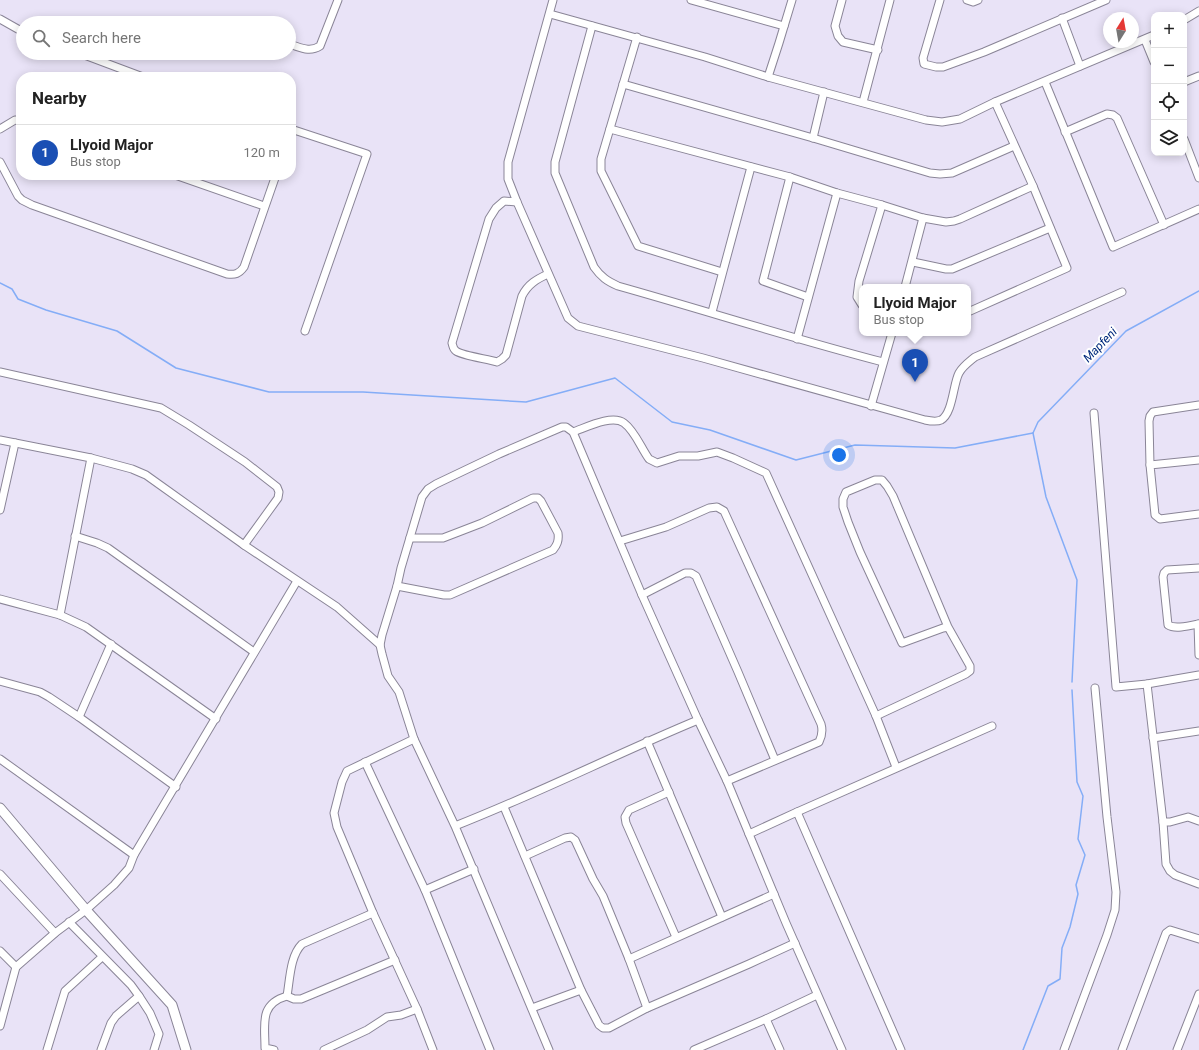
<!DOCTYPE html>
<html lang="en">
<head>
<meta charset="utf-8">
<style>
	:root { --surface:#fff; --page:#f6f6f6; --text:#222; --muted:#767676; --line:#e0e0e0; --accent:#2563eb }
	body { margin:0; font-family:Roboto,sans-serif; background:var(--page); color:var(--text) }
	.controls { position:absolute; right:12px; top:12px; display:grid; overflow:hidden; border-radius:8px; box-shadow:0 2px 10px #0003 }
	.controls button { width:36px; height:36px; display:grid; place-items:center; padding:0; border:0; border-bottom:1px solid var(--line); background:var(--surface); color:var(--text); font:20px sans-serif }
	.compass { position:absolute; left:1103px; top:12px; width:36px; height:36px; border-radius:50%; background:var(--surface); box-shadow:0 2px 10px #0003; rotate:11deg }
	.you { position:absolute; left:839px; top:455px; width:14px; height:14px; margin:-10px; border:3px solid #fff; border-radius:50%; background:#1a73e8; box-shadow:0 0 0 6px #1a73e833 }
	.badge { display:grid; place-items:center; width:26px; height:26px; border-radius:50%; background:var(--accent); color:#fff; font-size:13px; font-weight:700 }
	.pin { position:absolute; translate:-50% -33px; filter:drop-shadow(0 1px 2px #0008) }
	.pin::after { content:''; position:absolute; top:21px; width:14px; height:12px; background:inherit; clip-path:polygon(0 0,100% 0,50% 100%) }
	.popup { position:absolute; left:859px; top:284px; width:112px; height:52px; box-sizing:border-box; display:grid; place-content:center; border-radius:8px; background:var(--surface); filter:drop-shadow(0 1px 3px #0005); font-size:13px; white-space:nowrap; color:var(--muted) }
	.popup b { font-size:15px; color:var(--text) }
	.popup::after { content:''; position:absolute; left:50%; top:100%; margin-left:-8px; border:8px solid transparent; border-top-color:var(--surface) }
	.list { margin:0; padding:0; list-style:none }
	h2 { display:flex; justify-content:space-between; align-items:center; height:52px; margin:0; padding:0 16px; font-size:17px }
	h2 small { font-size:13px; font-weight:400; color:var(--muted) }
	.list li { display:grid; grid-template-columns:26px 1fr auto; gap:12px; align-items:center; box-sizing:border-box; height:56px; padding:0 16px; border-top:1px solid var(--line) }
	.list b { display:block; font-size:15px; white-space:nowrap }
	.list p { margin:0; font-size:13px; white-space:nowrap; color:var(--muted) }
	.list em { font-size:13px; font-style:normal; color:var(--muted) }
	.icon { flex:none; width:22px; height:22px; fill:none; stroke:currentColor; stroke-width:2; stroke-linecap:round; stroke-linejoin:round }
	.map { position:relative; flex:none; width:1199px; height:1050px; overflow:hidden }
	.search { position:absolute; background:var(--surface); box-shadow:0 2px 10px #0003; left:16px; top:16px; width:280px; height:44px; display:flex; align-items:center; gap:10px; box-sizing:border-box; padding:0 14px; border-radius:22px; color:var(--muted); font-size:15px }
	.panel { position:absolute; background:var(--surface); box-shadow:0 2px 10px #0003; left:16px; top:72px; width:280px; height:108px; border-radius:16px }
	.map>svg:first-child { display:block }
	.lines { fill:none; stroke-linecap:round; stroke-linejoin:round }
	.stream { stroke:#84adf7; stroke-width:1.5 }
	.minor-casing { stroke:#8a8597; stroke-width:9 }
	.tertiary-casing { stroke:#8a8597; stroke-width:11 }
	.minor { stroke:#fff; stroke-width:7 }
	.tertiary { stroke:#fff; stroke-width:9 }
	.labels { text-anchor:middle; stroke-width:4; stroke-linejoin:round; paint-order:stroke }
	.water-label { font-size:12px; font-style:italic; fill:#00297c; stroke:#fff }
</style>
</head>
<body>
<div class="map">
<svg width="1199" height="1050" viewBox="0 0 1199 1050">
	<rect width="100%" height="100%" fill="#e9e3f7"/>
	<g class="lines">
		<g class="stream">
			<path d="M0,283L12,289L18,299L46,310L117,331L176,368L269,392H363L526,402L615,378L672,422L710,430L796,460L855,445L955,448L1033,433"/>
			<path d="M1033,433L1046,497L1077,580L1072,682"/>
			<path d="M1033,433L1038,422L1126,331L1199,291"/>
			<path d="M1023,1050L1048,986L1060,979L1062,948L1070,927L1078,894L1076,885L1085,855L1078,839L1083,796L1077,782L1072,690"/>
		</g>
		<g class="minor-casing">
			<g id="minor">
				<path d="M553,0L508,162V179L517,202L568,318L578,326L703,358L925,420C930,421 937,422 941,420C953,413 953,384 959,373C963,366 969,362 975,357L1122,292"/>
				<path d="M691,0L784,26"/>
				<path d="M842,0L835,26L838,36L843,42L878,50"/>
				<path d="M940,0L923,58L924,64L936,67H943L984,52L1106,0"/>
				<path d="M967,0L973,2L978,0"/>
				<path d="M550,14L705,57L768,77L926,120L942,122L960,119L995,102L1154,35"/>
				<path d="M1062,18L1080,66"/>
				<path d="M0,19L23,32"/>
				<path d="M1184,20L1199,11"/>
				<path d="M592,26L555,162V173L594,267C601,277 607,281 618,286C707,311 794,339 883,362"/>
				<path d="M637,37L601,159V171L638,246L722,272"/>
				<path d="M1145,40L1154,62"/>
				<path d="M289,44C300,47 309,53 320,46L338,0"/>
				<path d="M79,53L143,77"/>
				<path d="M768,77L779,43L792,0"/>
				<path d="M1045,82L1113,247L1199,209"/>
				<path d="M1184,82L1199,76"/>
				<path d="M623,84L813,138L930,173L940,174L952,173L1014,146"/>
				<path d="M863,102L890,0"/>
				<path d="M0,129L15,120L21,121"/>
				<path d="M291,129L367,154L305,331"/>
				<path d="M610,129L790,177L837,193L882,205L923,218L946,222L954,221L960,219L1033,186"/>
				<path d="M1065,132L1107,114L1113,115L1117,118L1164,225"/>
				<path d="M813,138L824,92"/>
				<path d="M1184,139L1199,178"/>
				<path d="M0,162L18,196L22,200L32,205L227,274C235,275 239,274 244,267L276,175"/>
				<path d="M175,175L264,206"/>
				<path d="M790,177L763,281L808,297"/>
				<path d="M517,202L504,201L496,208L489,219L452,343C453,346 453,349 456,351C463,356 488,359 497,362L502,359L506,355L522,296C528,284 537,279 548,274"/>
				<path d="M913,262L946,269H952L1050,228"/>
				<path d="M905,287L923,218"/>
				<path d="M862,305L857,297L859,281L882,205"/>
				<path d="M712,312L751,167"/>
				<path d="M968,312L1067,268L1033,186L995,102"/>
				<path d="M797,339L837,193"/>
				<path d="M0,372L161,408L189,425L245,462L277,487L279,492L278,498L244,545"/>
				<path d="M871,406L892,333"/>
				<path d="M1094,413L1116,687L1147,684L1199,675"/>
				<path d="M573,432C585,428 612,414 624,423C635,431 641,448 649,459L657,463L679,456H698L717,452L733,458L766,473L876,716L896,767"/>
				<path d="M0,440L91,458L132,469L146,475L244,545L337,607L380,645"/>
				<path d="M1199,460L1150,465L1155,515L1160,519L1199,514"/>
				<path d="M1150,465L1149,421L1150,416L1153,412L1199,405"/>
				<path d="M0,510L15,443"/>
				<path d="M75,536L97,543L108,548L254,652"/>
				<path d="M620,541L666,527L709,508L717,507L724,511L821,724C823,731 822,736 819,742L727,781"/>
				<path d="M1199,568L1167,570L1164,573L1163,577L1168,625C1176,630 1190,625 1199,624"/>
				<path d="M397,586L444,595H450L553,550C557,545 559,541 558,533L541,501L538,498H533L482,523L443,538H410"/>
				<path d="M642,595L685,573H691L696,576L738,672L775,760"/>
				<path d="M0,599L60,615L86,627L216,719"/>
				<path d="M60,615L91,458"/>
				<path d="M1198,624L1199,655"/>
				<path d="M0,681L40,692L49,697L79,717L176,787"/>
				<path d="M1147,684L1163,822L1166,864L1170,871L1175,875L1199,884"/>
				<path d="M876,716L966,674L970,671V666L948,627L943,628L902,643L860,552L848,522L843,507V499L846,492L875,480H882L887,486L893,496L948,627"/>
				<path d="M79,717L111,644"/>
				<path d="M698,720L727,781L749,834"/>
				<path d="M1153,738L1199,731"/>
				<path d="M414,739L347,771L342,782L334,813L337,827L373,913L417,1009L433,1050"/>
				<path d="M647,741L722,917"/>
				<path d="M0,759L134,855"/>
				<path d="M365,762L425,890L490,1050"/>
				<path d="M669,792L629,810L625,817L626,823L676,937"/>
				<path d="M504,807L581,990L532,1008"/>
				<path d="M797,812L992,726"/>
				<path d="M1163,822H1170L1188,817L1199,821"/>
				<path d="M455,826C537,794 616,754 698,720L642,595L573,432L566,427H562L499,454L436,484L428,489L422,497L401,568L397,586L382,635L380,645L382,654L388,676L399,692L414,739L455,826L549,1050"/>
				<path d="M525,856L565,838L571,837L575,840L593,879L603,896L629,959L647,1008L609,1028H603L599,1025L581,990"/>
				<path d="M0,874L55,933"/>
				<path d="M425,890L474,869"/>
				<path d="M373,913L302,944C290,956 290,979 287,996L294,999H301L395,960"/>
				<path d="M69,922L131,985L139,996"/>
				<path d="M0,951L16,967"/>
				<path d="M629,959L774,894"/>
				<path d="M647,1008L749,964L795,943"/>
				<path d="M766,1019L780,1050"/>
				<path d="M0,1026L16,967L55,933L86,910L114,885L129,868L134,855L297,581"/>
				<path d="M47,1050L65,991L102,957"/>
				<path d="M101,1050L111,1023L116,1016L139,996L150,1013L159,1034L154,1050"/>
				<path d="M274,1050L265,1048C265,1024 259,1004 287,996"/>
				<path d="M324,1050L367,1030L387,1017L401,1015L417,1009"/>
				<path d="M694,1050L766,1019L817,995"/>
				<path d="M842,1050L786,923L749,834L797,812L901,1050"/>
				<path d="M1064,1050L1107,935L1115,910L1116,892L1107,817L1095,688"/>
				<path d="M1122,1050L1166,933L1170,930L1199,939"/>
				<path d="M1177,1050L1199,994"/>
			</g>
		</g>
		<g class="tertiary-casing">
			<path id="tertiary" d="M0,808L86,910L172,1005L186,1050"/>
		</g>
		<use href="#minor" class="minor"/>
		<use href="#tertiary" class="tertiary"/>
	</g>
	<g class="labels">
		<g class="water-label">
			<text transform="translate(1100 345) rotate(-46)" y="4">Mapfeni</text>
		</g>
	</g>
</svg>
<div class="controls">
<button>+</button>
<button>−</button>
<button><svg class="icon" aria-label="locate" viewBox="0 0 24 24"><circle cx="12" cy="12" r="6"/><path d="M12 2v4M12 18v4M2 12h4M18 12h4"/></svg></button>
<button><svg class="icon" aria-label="layers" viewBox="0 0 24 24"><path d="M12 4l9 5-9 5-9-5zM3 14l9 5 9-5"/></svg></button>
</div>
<svg class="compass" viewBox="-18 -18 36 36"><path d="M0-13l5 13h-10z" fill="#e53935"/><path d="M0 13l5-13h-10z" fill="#767676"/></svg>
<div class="you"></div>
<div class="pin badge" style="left:915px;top:382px;background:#1a4fb4">1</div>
<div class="popup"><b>Llyoid Major</b>Bus stop</div>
<div class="search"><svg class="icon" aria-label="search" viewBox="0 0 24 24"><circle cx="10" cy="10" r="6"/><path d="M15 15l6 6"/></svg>Search here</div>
<section class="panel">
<h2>Nearby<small></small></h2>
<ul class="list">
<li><span class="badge" style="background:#1a4fb4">1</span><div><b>Llyoid Major</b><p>Bus stop</p></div><em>120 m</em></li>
</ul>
</section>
</div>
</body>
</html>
